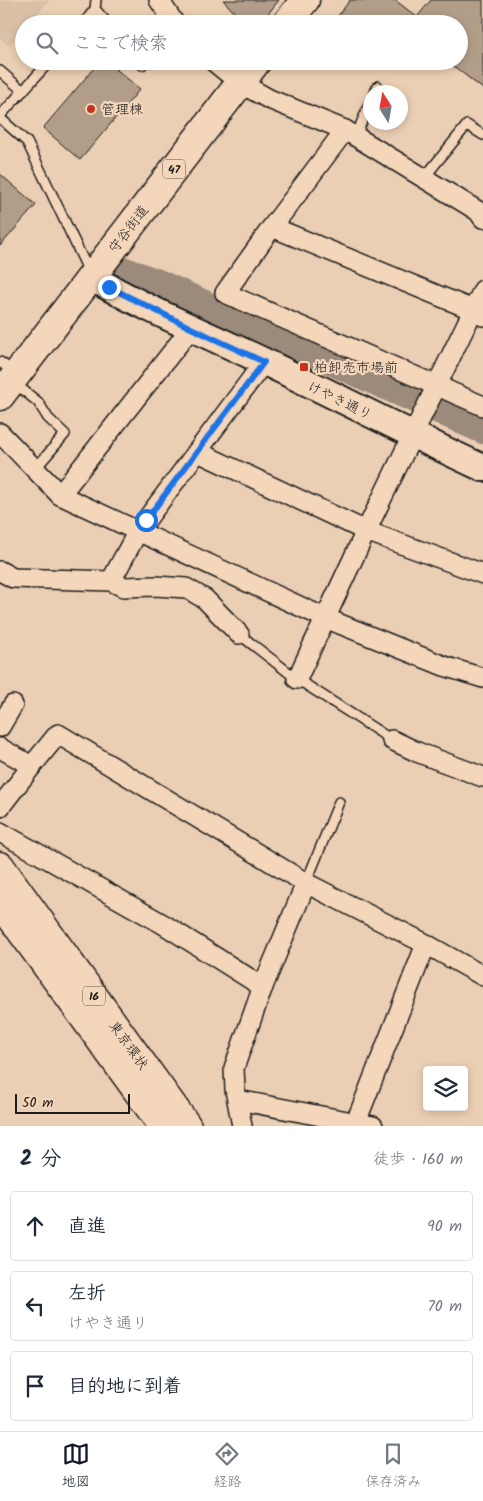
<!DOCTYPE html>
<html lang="ja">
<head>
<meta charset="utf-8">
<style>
	:root { --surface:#fff; --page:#f2f2f3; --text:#1f2937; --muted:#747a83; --line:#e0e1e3; --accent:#111827 }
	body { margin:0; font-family:Kalam,"Klee One",sans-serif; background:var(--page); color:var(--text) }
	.controls { position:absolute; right:15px; bottom:15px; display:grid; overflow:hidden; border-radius:5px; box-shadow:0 2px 8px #0003 }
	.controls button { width:45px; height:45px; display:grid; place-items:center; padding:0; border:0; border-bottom:1px solid var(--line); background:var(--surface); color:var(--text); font:25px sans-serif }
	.compass { position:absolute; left:363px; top:85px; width:45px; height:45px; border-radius:50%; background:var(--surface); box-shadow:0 2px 8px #0003; rotate:349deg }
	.scale { position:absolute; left:15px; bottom:12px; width:115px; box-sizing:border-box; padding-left:5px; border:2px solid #1c1c1c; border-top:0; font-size:14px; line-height:18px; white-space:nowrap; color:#1c1c1c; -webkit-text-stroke:4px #f4d6ba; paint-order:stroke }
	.stop { position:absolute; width:15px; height:15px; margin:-11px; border:4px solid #1a73e8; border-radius:50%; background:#fff }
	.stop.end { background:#1a73e8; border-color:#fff; box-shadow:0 1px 5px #0008 }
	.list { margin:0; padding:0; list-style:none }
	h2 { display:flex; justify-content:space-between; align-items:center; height:65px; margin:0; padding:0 20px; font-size:21px }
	h2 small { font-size:16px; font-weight:400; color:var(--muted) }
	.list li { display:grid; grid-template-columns:32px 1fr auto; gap:15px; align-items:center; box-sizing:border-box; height:70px; margin:0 10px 10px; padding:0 10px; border:1px solid var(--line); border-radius:5px }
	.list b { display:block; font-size:19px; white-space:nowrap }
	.list p { margin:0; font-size:16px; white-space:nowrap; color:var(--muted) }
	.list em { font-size:16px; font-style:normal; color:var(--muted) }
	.icon { flex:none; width:28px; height:28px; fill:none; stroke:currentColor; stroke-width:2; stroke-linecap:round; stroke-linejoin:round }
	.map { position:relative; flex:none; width:483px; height:1126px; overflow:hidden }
	.search { position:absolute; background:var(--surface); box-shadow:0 2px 8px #0003; left:15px; right:15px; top:15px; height:55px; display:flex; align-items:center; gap:12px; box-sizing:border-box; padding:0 18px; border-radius:28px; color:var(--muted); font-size:19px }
	.sheet { height:305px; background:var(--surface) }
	nav { display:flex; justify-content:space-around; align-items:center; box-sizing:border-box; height:70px; border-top:1px solid var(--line); background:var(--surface); font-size:14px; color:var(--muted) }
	nav a { display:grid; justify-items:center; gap:2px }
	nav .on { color:var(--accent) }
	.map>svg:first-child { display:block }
	.built { fill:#dac0a7 }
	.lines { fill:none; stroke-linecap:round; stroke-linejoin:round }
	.river { stroke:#9c8a7a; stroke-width:28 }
	.building { fill:#b29d89; stroke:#1c1c1c }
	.lane-casing { stroke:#1c1c1c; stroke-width:12 }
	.street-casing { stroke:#1c1c1c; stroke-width:22 }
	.secondary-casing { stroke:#1c1c1c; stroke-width:30 }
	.primary-casing { stroke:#1c1c1c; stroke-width:31 }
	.highway-casing { stroke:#1c1c1c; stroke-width:31 }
	.lane { stroke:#f4d6ba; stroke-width:9 }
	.street { stroke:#f4d6ba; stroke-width:19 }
	.secondary { stroke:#f4d6ba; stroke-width:26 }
	.primary { stroke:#f4d6ba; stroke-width:28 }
	.highway { stroke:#f4d6ba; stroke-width:28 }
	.route { stroke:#1a73e8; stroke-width:6 }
	.poi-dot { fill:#c8321e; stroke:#f4d6ba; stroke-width:2 }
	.labels { text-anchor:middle; stroke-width:4.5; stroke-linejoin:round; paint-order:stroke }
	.shield { fill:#f4d6ba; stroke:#5d544b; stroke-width:1 }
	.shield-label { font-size:12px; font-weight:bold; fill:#1c1c1c }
	.poi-label { font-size:14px; fill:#1c1c1c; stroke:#f4d6ba; text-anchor:start }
	.street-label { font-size:14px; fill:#1c1c1c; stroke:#f4d6ba }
</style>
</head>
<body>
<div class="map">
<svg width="483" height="1126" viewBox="0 0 483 1126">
	<rect width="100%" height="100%" fill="#ebcfb4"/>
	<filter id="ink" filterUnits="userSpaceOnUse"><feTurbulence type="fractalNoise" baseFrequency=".02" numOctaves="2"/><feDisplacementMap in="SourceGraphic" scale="10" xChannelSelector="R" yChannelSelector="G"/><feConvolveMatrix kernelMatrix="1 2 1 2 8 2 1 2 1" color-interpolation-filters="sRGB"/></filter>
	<g filter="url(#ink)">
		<path class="built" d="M0,0H50L29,24H24V29L9,46L0,38Z"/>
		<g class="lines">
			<path class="river" d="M122,270L158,283L483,430"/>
		</g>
		<g class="building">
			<path d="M223,0H279L260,24H245Z"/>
			<path d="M350,0H395L417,17L431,0H483V89L447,61H459V24H349L338,16Z"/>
			<path d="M100,61H106L140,89L80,160L43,128Z"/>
			<path d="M0,174L36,205L0,246Z"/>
		</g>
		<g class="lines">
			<g class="lane-casing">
				<g id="lane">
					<path d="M95,9L108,24"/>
					<path d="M83,24L95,9L96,0"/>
					<path d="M139,61L142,65"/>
					<path d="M0,71L23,91"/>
					<path d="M375,92L378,86"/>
					<path d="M0,116L50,61"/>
					<path d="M0,118L27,142L90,274"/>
					<path d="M356,136L370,102"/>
					<path d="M424,178L467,125L483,135"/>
					<path d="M0,362L14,372"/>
					<path d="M13,382L38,402L48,418L65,434L35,469"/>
					<path d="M239,634L297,679L392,740"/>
					<path d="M306,883L339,802"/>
				</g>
			</g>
			<g class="street-casing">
				<g id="street">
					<path d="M159,0L175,24"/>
					<path d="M213,61L240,83L269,99L345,130L478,211L483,218"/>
					<path d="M345,130L272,227L225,293L483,406"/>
					<path d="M272,227L473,310L483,316"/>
					<path d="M0,433L60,495L325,618L444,666L483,678"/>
					<path d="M198,452L366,531L483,574"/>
					<path d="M60,495L191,328"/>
					<path d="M0,571L13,578L111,581L123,587L156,586L186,588L205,599L239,634"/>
					<path d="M111,581L138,531L264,362"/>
					<path d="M297,679L366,531L483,290"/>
					<path d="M0,727L13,705"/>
					<path d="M392,740L417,752L483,777"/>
					<path d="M0,748L23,761L31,767L58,734L306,883L426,944L483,976"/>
					<path d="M0,807L31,767"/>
					<path d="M0,832L163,924L263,987"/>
					<path d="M238,1100L373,1126"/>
					<path d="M356,1122L426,944"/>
					<path d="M242,1126L235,1090L234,1068L262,989L306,883"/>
				</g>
			</g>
			<g class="secondary-casing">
				<path id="secondary" d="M91,277C147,310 207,334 265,362C338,397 409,434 483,468"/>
			</g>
			<g class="primary-casing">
				<g id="primary">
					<path d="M286,24L305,0"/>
					<path d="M0,396L257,61"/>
				</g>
			</g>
			<g class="highway-casing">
				<g id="highway">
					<path d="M0,866L187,1126"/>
					<path d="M0,902L163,1126"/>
				</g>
			</g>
			<use href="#lane" class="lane"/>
			<use href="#street" class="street"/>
			<use href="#secondary" class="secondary"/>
			<use href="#primary" class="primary"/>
			<use href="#highway" class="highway"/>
		</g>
	</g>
	<g class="lines" filter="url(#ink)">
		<path class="route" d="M109,287L191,328L264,362L146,520"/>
	</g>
	<g class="poi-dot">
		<circle cx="91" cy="109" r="5"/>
		<rect x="299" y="362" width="10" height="10" rx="2.5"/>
	</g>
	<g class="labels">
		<g class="shield">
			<rect x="163" y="159.5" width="22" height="19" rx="4"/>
			<rect x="83" y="986.5" width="22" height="19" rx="4"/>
		</g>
		<g class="shield-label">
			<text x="174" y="173">47</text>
			<text x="94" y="1000">16</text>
		</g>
		<g class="poi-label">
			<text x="101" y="114">管理棟</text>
			<text x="314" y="372">柏卸売市場前</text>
		</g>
		<g class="street-label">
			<text transform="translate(128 229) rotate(-53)" y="5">守谷街道</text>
			<text transform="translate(340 400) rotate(26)" y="5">けやき通り</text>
			<text transform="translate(129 1045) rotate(54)" y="5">東京環状</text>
		</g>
	</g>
</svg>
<div class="controls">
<button><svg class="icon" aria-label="layers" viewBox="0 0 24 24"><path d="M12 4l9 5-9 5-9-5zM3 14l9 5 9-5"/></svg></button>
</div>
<svg class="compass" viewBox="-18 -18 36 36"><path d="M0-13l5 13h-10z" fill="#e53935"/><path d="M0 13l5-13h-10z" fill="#747a83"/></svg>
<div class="scale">50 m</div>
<div class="stop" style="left:146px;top:520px"></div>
<div class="stop end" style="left:109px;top:287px"></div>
<div class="search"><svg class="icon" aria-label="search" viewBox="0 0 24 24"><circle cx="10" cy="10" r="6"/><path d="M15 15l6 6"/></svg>ここで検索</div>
</div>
<section class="sheet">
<h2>2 分<small>徒歩 · 160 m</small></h2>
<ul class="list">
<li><svg class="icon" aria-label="ahead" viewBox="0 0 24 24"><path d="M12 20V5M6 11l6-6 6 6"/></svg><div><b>直進</b></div><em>90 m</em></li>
<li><svg class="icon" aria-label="left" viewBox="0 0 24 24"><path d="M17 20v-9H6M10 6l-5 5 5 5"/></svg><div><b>左折</b><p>けやき通り</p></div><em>70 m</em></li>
<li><svg class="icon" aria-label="arrive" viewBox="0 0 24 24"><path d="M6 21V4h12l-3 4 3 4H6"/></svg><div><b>目的地に到着</b></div></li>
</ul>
</section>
<nav>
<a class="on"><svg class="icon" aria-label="map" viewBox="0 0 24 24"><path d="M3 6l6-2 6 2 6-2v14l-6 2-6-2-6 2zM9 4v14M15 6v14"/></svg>地図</a>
<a><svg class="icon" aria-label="directions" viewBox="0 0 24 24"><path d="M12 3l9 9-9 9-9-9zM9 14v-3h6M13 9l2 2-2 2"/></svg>経路</a>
<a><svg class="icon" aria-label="saved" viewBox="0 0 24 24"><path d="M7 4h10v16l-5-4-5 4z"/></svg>保存済み</a>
</nav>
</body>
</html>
